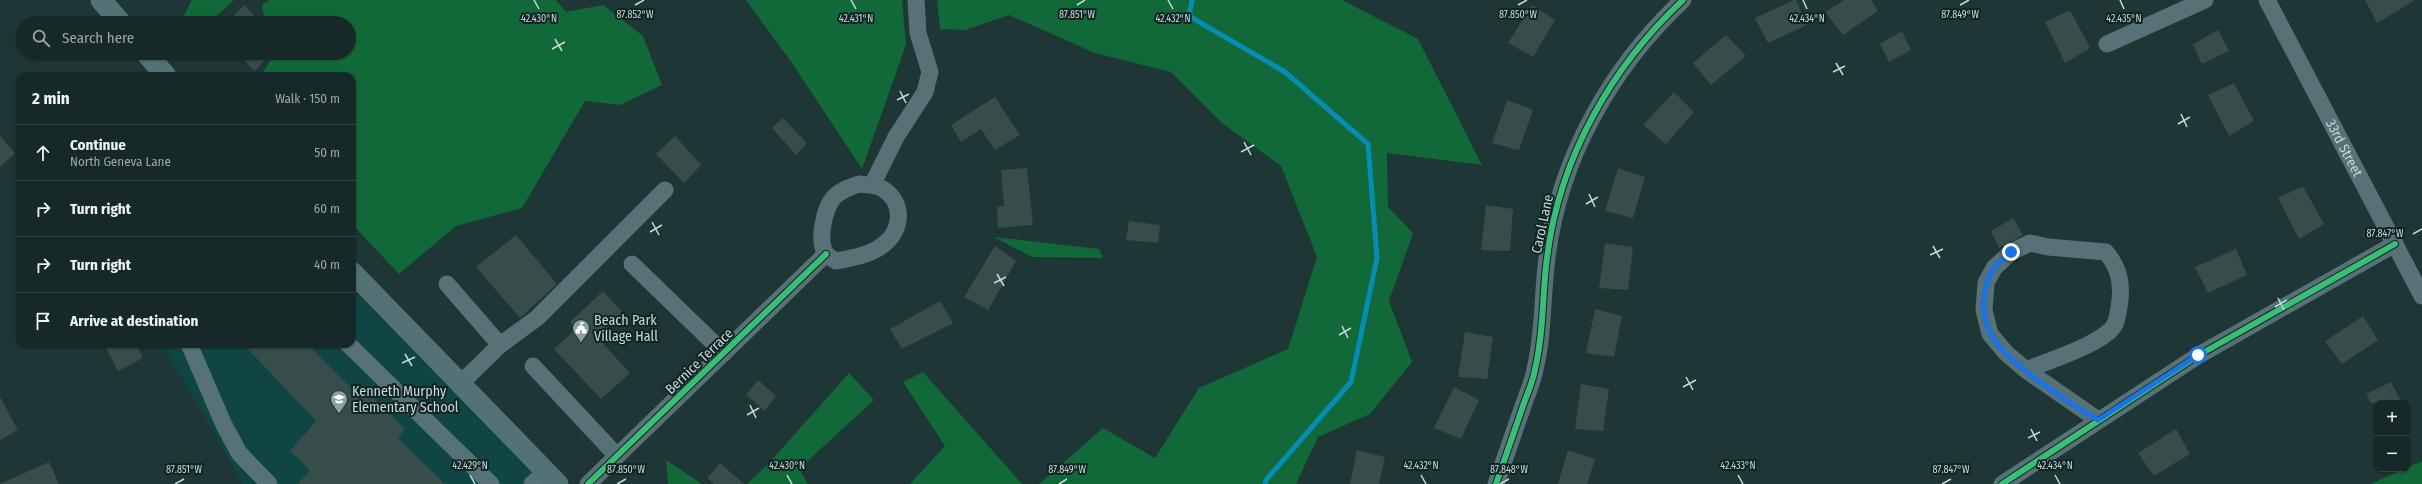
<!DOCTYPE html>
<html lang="en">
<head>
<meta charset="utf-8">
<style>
	:root { --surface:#162828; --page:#1f3030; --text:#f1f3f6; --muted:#9ea6a8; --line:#354445 }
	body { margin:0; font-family:"Fira Sans Condensed",sans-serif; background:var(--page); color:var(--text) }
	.controls { position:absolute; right:12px; bottom:12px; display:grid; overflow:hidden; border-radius:8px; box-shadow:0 1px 3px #0004 }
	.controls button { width:36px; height:36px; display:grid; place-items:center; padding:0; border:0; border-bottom:1px solid var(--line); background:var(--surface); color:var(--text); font:20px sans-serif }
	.stop { position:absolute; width:12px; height:12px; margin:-9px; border:3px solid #1a73e8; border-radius:50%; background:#fff }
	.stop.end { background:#1a73e8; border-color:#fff; box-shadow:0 1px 4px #0008 }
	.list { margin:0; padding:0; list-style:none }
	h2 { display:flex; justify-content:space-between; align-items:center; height:52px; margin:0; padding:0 16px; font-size:17px }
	h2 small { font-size:13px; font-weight:400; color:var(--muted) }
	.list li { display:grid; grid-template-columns:26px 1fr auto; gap:12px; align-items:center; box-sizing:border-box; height:56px; padding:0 16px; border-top:1px solid var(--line) }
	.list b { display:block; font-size:15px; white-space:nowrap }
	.list p { margin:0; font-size:13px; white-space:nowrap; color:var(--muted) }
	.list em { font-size:13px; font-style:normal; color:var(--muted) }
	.icon { flex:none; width:22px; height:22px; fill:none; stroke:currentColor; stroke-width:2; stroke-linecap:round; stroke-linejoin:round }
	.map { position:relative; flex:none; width:2422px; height:484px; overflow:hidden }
	.search { position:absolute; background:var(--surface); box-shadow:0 1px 3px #0004; left:16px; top:16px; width:340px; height:44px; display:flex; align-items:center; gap:10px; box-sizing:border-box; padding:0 14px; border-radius:22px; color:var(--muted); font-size:15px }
	.panel { position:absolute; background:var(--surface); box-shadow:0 1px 3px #0004; left:16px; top:72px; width:340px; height:276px; border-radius:12px }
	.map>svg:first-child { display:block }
	.built { fill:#0f4643 }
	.forest { fill:#116838 }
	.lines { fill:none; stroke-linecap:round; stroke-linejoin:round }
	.stream { stroke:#078cb3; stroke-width:5 }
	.building { fill:#364d4a }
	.minor { stroke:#567276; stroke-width:17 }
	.major { stroke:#537276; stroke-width:21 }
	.cycleway-casing { stroke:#112322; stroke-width:8 }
	.cycleway { stroke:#3abd76; stroke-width:6 }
	.route { stroke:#1a73e8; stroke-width:5 }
	.ticks { fill:none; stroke:#c5dbd9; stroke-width:1.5 }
	.labels { text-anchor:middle; stroke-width:4; stroke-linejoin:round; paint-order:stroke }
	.street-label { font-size:14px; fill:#c5dbd9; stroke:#112322 }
	.poi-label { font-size:14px; fill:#c5dbd9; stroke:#112322; text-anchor:start }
	.ticks-label { font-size:10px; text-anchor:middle; fill:#c5dbd9; stroke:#112322; stroke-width:4; stroke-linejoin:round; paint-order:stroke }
</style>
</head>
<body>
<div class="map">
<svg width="2422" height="484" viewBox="0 0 2422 484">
	<rect width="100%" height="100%" fill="#1e3635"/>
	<path class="built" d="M352,289L544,484H243L162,344H352Z"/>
	<g class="forest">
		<path d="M192,0H234L209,23H180Z"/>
		<path d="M270,0H556L566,12L603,5L643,36L662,85L620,105L585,101L522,208L456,226L399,274L352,224V76H261L272,57L271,53H349V23H265L262,5Z"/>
		<path d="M746,0H902L906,45L862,169L792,63Z"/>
		<path d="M937,0H1342L1418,39L1482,165L1387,153L1388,207L1413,233L1389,301L1412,362L1370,414L1318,437L1296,484H1039L1103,428L1155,458L1199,388L1288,349L1317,257L1281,166L1222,123L1171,72L1095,53L1009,15L965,30L940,29Z"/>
		<path d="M994,237L1099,249L1103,258L1032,257Z"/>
		<path d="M923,372L1022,484H910L945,446L903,382Z"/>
		<path d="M849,373L874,400L799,469L808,484H747L769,463Z"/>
		<path d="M666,460L702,484H668Z"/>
		<path d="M2422,461V484H2370Z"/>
	</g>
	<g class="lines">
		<path class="stream" d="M1192,0L1189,16L1285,72L1368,144L1377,258L1351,382L1266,480L1265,484"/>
	</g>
	<g class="building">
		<path d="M1794,0H1796L1807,25L1768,43L1755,18Z"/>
		<path d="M1844,0H1871L1878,11L1843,35L1825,12Z"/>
		<path d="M2365,0H2415L2377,23Z"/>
		<path d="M245,5L260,23H225Z"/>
		<path d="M1532,5L1555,20L1533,57L1508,43Z"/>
		<path d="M2070,10L2090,48L2065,63L2045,22Z"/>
		<path d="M2218,30L2229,51L2202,64L2193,44Z"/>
		<path d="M1902,31L1911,50L1889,62L1880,44Z"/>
		<path d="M1726,35L1746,56L1711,85L1693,63Z"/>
		<path d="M238,53H273L254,71Z"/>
		<path d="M2234,83L2254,121L2229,136L2208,95Z"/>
		<path d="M1674,92L1694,112L1666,144L1643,125Z"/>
		<path d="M995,97L1020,135L995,150L981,129L961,142L951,125Z"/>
		<path d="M1507,100L1533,110L1519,150L1492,143Z"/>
		<path d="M783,118L807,143L796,155L772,128Z"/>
		<path d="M0,136L15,153L0,167Z"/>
		<path d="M675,136L701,165L684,183L656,154Z"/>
		<path d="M1027,168L1033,225L998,228L997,207L1004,206L1001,170Z"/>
		<path d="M1618,168L1645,177L1633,218L1605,211Z"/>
		<path d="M2303,186L2324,224L2299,239L2278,198Z"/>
		<path d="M1486,205L1513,209L1510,251L1481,250Z"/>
		<path d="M2013,218L2023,235L1999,248L1991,231Z"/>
		<path d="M1129,221L1160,225L1158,243L1126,240Z"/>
		<path d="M516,235L557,284L520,318L476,267Z"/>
		<path d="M1605,243L1633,247L1628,290L1599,288Z"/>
		<path d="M995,246L1016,261L988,310L964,297Z"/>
		<path d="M2236,249L2247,275L2208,293L2195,267Z"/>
		<path d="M603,291L623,313L597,337L630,373L601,399L554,349L576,329L570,322Z"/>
		<path d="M940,301L953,323L902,349L890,329Z"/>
		<path d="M1595,309L1622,316L1614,357L1586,353Z"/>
		<path d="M2363,316L2378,340L2342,364L2325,341Z"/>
		<path d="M1465,332L1493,337L1487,379L1458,377Z"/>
		<path d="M104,344H136L143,358L118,371Z"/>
		<path d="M243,344H307L352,389L358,383L405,429L398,438L445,484H297L310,470L290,451L316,421Z"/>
		<path d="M758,380L776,396L765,411L746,395Z"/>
		<path d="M2391,382L2402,403H2371L2366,394Z"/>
		<path d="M1581,384L1609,389L1603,431L1575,429Z"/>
		<path d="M1454,387L1479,400L1461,439L1434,428Z"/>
		<path d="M0,397L18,430L0,440Z"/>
		<path d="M2176,429L2190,454L2154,476L2138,453Z"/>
		<path d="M1357,450L1385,457L1379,484H1350Z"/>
		<path d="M1568,450L1595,459L1587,484H1558Z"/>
		<path d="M49,462L59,484H0Z"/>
		<path d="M720,463L744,484H714L707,478Z"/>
	</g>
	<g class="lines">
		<g class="minor">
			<path id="s1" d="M2267,0L2422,296"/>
			<path d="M2107,44L2205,0"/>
			<path d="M859,184C866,185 877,185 883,189C905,203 902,231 883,245C870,255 852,258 836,261C834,259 828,257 826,254C817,241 824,209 834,197C841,190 850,187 859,184Z"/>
			<path d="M872,185L896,137L925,92L930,72L918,33L916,0"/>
			<path d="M632,264L724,353"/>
			<path d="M447,284L500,345"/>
			<path d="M189,344L224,425L239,453L269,484"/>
			<path d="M348,344L491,484"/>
			<path d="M533,366L617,456"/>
			<path d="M2026,370C2047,361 2106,343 2115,324C2118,317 2119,308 2120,300C2122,280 2118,267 2106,252L2048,247L2030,243L2011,252L1994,268L1986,283L1984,310L1990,334L2006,353L2026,370L2098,420"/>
			<path d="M460,384L500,345L537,318L665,190"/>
			<path d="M532,484L546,472"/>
			<path d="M588,484L826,254"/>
			<path d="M1496,484C1505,458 1514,432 1523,406C1527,394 1533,382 1535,369C1544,333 1542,294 1547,258C1559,159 1611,67 1683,0"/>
			<path d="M2002,484L2199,355L2395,244"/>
		</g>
		<g class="major">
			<path d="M101,0L121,23"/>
			<path d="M146,53L166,76"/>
			<path d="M352,272L558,484"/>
		</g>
		<g class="cycleway-casing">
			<g id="cycleway">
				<path d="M588,484L826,254"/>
				<path d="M1496,484C1505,458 1514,432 1523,406C1527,394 1533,382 1535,369C1544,333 1542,294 1547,258C1559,159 1611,67 1683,0"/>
				<path d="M2002,484L2199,355L2395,244"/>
			</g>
		</g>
		<use href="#cycleway" class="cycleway"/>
	</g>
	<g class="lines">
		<path class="route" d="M2011,252C2005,257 1997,263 1993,269C1982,287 1980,316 1991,334C2006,363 2069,403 2098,420L2198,355"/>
	</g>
	<path class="ticks" d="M534,0L539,9M851,0L856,9M1168,0L1173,9M1803,0L1807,9M2120,0L2124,9M635,5L644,0M1077,5L1085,0M1518,5L1527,0M1960,5L1969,0M555,39L562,51M552,49L565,42M1836,63L1843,75M1833,72L1845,66M900,91L906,103M897,100L909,94M2181,114L2187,127M2178,124L2190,117M1244,142L1251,155M1241,152L1254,145M1589,194L1595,207M1586,204L1598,197M652,222L659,235M650,232L662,225M2413,234L2422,229M1933,246L1940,258M1930,255L1943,249M997,274L1004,286M994,283L1006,277M2278,298L2284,310M2275,307L2287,300M1342,326L1348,338M1339,335L1351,328M405,354L412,366M402,363L415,357M1686,377L1693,390M1683,387L1696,380M750,405L756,418M747,415L759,408M2031,429L2037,441M2028,438L2040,432M470,475L475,484M787,475L792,484M1421,475L1426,484M1738,475L1743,484M2055,475L2060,484M175,484L184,479M617,484L626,479M1059,484L1067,479M1500,484L1509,479M1942,484L1951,479"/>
	<defs>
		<g id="civic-pin" transform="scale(0.9)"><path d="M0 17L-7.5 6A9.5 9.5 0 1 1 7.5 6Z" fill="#8ba1a0" stroke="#112322"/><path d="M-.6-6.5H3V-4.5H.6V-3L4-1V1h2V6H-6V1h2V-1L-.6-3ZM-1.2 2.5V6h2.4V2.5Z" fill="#fff"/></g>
		<g id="school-pin" transform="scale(0.9)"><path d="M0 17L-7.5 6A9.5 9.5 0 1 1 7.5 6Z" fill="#8ba1a0" stroke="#112322"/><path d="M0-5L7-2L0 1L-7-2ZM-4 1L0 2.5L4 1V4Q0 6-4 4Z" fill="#fff"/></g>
	</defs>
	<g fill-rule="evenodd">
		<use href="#civic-pin" x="581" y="328"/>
		<use href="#school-pin" x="339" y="399"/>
	</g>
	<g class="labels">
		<g class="street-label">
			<text dy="5" stroke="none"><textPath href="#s1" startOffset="167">33rd Street</textPath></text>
			<text transform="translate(1542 224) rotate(-78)" y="5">Carol Lane</text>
			<text transform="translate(699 361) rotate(-44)" y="5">Bernice Terrace</text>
		</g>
		<g class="poi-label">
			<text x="594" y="325">Beach Park<tspan x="594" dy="16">Village Hall</tspan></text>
			<text x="352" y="396">Kenneth Murphy<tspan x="352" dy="16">Elementary School</tspan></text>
		</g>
	</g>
	<g class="ticks-label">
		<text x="635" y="18">87.852°W</text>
		<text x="1077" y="18">87.851°W</text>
		<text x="1518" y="18">87.850°W</text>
		<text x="1960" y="18">87.849°W</text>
		<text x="539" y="22">42.430°N</text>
		<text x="856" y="22">42.431°N</text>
		<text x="1173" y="22">42.432°N</text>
		<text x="1807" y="22">42.434°N</text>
		<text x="2124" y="22">42.435°N</text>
		<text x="2385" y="237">87.847°W</text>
		<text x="470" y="469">42.429°N</text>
		<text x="787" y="469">42.430°N</text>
		<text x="1421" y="469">42.432°N</text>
		<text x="1738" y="469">42.433°N</text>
		<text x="2055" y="469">42.434°N</text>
		<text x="184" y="473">87.851°W</text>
		<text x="626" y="473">87.850°W</text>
		<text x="1067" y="473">87.849°W</text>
		<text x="1509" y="473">87.848°W</text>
		<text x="1951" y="473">87.847°W</text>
	</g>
</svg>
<div class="controls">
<button>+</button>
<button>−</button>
</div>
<div class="stop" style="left:2198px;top:355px"></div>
<div class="stop end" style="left:2011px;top:252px"></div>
<div class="search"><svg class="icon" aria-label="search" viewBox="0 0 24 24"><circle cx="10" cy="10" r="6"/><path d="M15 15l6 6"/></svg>Search here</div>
<section class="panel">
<h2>2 min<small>Walk · 150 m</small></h2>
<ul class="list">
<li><svg class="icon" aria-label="ahead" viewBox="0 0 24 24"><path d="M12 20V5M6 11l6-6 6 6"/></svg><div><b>Continue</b><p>North Geneva Lane</p></div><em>50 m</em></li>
<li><svg class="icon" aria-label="right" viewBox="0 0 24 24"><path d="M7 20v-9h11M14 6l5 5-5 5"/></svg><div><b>Turn right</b></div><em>60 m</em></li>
<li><svg class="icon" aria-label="right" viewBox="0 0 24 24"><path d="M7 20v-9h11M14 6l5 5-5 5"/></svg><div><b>Turn right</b></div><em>40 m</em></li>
<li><svg class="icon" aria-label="arrive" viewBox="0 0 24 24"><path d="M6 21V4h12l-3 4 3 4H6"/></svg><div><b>Arrive at destination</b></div></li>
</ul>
</section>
</div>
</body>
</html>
